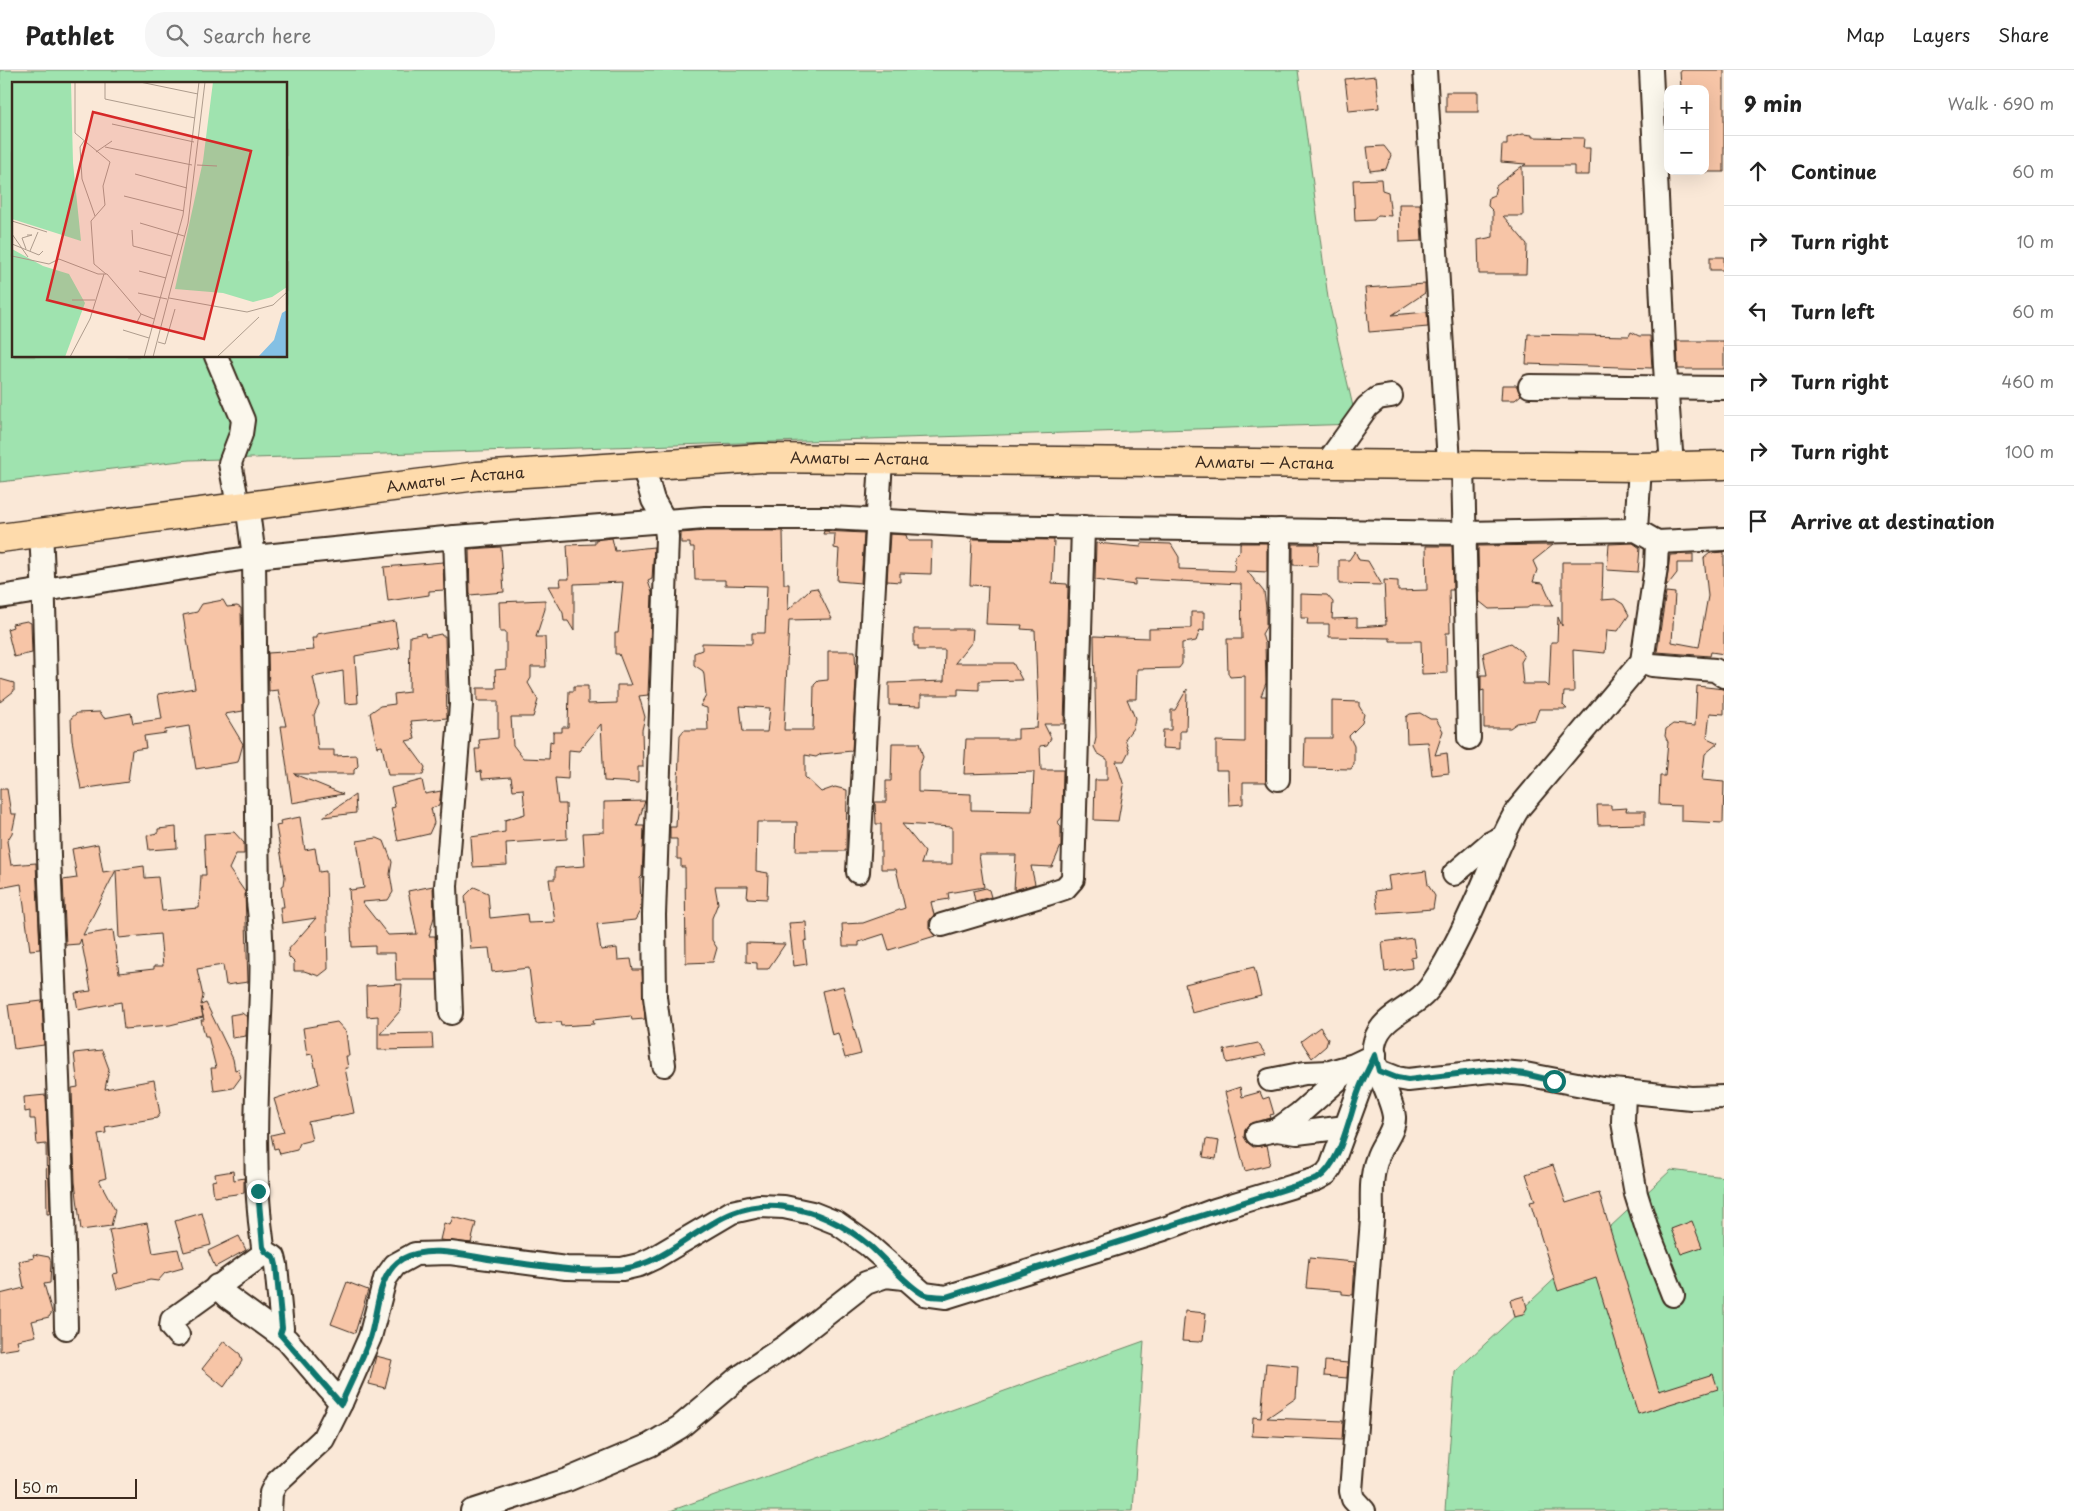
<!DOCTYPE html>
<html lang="en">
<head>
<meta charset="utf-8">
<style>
	:root { --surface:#fff; --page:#f6f6f6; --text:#222; --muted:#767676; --line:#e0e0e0 }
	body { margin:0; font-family:"Playpen Sans",sans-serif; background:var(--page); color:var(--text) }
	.controls { position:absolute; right:15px; top:15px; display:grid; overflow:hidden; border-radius:10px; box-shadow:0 5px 20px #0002 }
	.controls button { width:45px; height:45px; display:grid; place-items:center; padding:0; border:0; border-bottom:1px solid var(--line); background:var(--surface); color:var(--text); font:25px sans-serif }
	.scale { position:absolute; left:15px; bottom:12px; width:122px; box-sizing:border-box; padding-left:5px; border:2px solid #3b2a1e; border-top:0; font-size:14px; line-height:18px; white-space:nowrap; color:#3b2a1e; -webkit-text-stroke:4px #fbf7ec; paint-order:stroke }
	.stop { position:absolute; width:15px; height:15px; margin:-11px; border:4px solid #0f766e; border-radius:50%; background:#fff }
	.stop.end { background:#0f766e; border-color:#fff; box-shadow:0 1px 5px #0008 }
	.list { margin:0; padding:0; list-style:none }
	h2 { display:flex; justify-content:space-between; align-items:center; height:65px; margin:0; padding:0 20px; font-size:21px }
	h2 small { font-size:16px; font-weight:400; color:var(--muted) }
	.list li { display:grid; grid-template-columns:32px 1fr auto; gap:15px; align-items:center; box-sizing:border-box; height:70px; padding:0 20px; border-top:1px solid var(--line) }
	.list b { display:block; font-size:19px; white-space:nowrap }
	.list em { font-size:16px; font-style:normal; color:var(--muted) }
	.icon { flex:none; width:28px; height:28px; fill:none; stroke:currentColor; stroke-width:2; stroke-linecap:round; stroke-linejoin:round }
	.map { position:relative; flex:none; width:1724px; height:1441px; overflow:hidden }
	header { display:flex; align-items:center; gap:30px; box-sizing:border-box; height:70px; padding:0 25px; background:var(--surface); border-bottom:1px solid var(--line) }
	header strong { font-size:24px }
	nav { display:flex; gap:28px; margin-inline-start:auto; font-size:18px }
	.search { width:350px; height:45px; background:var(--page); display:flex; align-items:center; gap:12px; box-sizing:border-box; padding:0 18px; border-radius:20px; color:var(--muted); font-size:19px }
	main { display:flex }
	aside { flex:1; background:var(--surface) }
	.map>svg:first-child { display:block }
	.green { fill:#9fe3af; stroke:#6d8666; fill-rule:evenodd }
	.building { fill:#f7c5a7; stroke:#3b2a1e; fill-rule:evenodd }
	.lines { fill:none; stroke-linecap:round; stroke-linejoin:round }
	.minor-casing { stroke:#3b2a1e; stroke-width:26 }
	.highway-casing { stroke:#3b2a1e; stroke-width:31 }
	.minor { stroke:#fbf7ec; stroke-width:22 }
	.highway { stroke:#fedbac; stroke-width:28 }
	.route { stroke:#0f766e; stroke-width:6 }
	.labels { text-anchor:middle; stroke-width:4; stroke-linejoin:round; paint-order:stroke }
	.street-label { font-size:15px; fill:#3b2a1e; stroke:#fbf7ec }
	.inset-road { fill:none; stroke:#ae9c8d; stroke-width:1 }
	.view { fill:#d62828; fill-opacity:0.15; stroke:#d62828; stroke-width:2.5 }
	.inset-edge { fill:none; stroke:#3b2a1e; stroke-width:2.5 }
</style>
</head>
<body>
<header>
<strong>Pathlet</strong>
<div class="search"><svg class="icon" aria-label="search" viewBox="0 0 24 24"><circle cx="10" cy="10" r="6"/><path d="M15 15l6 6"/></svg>Search here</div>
<nav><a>Map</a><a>Layers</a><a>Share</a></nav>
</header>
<main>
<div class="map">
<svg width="1724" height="1441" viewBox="0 0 1724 1441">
	<rect width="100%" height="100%" fill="#fae8d7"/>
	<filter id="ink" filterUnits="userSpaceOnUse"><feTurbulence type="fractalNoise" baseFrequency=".02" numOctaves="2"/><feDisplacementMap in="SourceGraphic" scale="10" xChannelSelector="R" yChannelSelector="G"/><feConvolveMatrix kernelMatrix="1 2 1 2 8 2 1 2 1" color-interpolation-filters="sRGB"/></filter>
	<g filter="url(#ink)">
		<g class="green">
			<path d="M0,0H1298L1328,228L1357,354L189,390L0,412ZM14,14H286V286H14Z"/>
			<path d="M1671,1100L1724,1107V1441H1445L1455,1302Z"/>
			<path d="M1144,1271L1133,1441H670Z"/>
		</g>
		<g class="building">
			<path d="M1680,0H1724V102H1705V19H1681Z"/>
			<path d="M1376,6L1379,38L1349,41L1345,9Z"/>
			<rect x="1446" y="22" width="32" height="20"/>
			<path d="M1523,64L1532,65V67L1584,68L1583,78H1590L1589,105H1574V96H1523L1526,94L1501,92L1502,75H1507V68Z"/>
			<path d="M1384,76L1391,85L1386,99L1370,101L1367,77Z"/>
			<path d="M1522,96L1523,146H1503L1527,174L1526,204H1479L1478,170L1493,167V141L1488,136L1489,127L1494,125L1496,116Z"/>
			<path d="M1381,109L1382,120L1388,122L1391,146L1378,145L1374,150L1355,151L1353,110Z"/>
			<path d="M1399,134H1420L1422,171L1400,172Z"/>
			<rect x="1710" y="187" width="14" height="13"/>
			<path d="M1425,214V223L1392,245L1427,242L1428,257L1369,262L1365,218Z"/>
			<path d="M1631,262L1639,266H1650L1652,298L1526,294L1528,264L1629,266Z"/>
			<path d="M1677,271H1724V299H1678Z"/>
			<path d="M1502,315H1516L1521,325L1515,330H1501Z"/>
			<path d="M706,461H783L784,514H789L788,540L810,519L817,518L832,549L789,550L784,660H813L814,615L818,611L828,610V581H855L856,610L852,681L821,684L816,687L805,685V707L821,722L835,717L847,720L846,781H796L797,752H757L756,801L768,803L767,829L747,828L748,816H715L718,833L712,848V870L717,878L713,892L686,893L685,797H681V789H677V769H670V757H676L680,665L684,660H708L707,638L700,636L706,626L704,605L703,601L694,595V583L702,580V573L752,574V563H765L767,516L725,515V510H695L694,477H690V473H681V463ZM740,636L770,638L767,662H743Z"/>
			<path d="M824,461L864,463L861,513L837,511L839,479L834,478L835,464H823Z"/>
			<path d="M890,464L906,465L908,471H932L931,504L900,503V512L887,511Z"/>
			<path d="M612,468L615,481L654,477L652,509L648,511L652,523L648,625L639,626L645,647L642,660L643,697H638V713L604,711L601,654L579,681L569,680L568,709L555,708L558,734H566L567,769L506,773L507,795L473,797L471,767L505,762V750L525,744L523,719L513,720L511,707L482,709L481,701L477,702L475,679H480L479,670L498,668V631H477V618H496L495,600L506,599V562H500L499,532L545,530V539L536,567H545L546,597H531V608L528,613L538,630L533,647H511L513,675L523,688L549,689L550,671L553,672V662H562V657H568L569,621H574V616H588V634L617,633V615H631L619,584H615V563H618L623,512L574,514V561L568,551H564L563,543L548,516H561L560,509H569L567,475L595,474V470Z"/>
			<path d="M972,469L1054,470L1052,513L1067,514L1068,518L1064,654H1044L1051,668L1047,675L1040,676L1041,700H1063L1062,747L1058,752L1061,757V776L1052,797L1031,796L1035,814L1014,820L1016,785H979L984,817L948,823L949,829L931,832L934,845L929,851V858L935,866L889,880L884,864L859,872V876H843L842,854L863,853L905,838L896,799H881V754H876L875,732H886V711H891L892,673H919L923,687L918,701V722L971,724V740L1032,741L1034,702L964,704L966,669H1018V659L1037,658L1038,641L1035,560L1021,559L1022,555L986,554L988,516L970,515ZM902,754L952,757V794H921L925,782Z"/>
			<path d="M1096,473L1141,477V473L1171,474L1179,487V499L1234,501L1235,486L1240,481V473H1267V502L1247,501L1264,522L1266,537V557L1262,564L1265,574L1266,613L1261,626H1266V712H1243V734L1229,735L1228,700H1216V671L1245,672V606L1230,607L1228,603L1227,569H1242L1241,514L1135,509V515L1095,510Z"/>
			<path d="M1633,473L1640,478L1638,502L1607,500L1609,474Z"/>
			<path d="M1293,474H1319L1318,496L1293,495Z"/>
			<path d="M1553,475L1533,491L1537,500L1533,512L1543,513L1553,535H1532L1527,538L1489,539L1479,531L1478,476Z"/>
			<path d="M1426,476H1452L1453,520H1449L1450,563H1446L1447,603L1422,604L1421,571H1390V568L1329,567V554H1307L1308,548H1301V524L1327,525L1333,532L1332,549L1357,548V557L1386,555L1384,510L1398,511V521L1427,520Z"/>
			<path d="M501,477L504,522L470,525L469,479Z"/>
			<path d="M1355,481L1359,490L1368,491L1382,515L1339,514V490H1349Z"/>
			<path d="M1724,482V584L1711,582L1710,586L1657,582L1666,522L1675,523L1672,572L1699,577L1708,526L1704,488L1710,483Z"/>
			<path d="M1693,484V493H1677V503L1666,517L1670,485Z"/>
			<path d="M443,492L444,520L429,521V525L388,531L384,497Z"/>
			<path d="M1562,492H1603L1602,530L1615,529L1623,534L1629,545L1618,561L1607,560L1605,583L1573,580L1574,622H1564L1563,635L1567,639H1539L1535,650L1517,653L1510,658H1484V620L1481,621V605H1487L1483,583L1511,573L1520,580L1524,587L1521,592L1523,614H1546L1549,617L1551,572H1557L1558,547L1562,556Z"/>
			<path d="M223,530L227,537L237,536L241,538L243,641L225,644L243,674L238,692L196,699L189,656L165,660L166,663L144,666L146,678L132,680L128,712L81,719L72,670L71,648L77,643L100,642L104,648L131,643L133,653L162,649L158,624L195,618L183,545L197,542L202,534Z"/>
			<path d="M1191,542H1204V561L1200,560L1196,571L1182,573V594L1179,598L1137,599L1136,629H1127L1135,648L1133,658L1125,669L1129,681L1124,691H1116L1124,716L1118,751L1094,750L1095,710H1107V689L1097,683L1094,677L1096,668L1094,566L1149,568V559L1191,558Z"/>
			<path d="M27,551L31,553L32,583L14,587L7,559L13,557L12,554Z"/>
			<path d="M395,551L399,578L355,586L358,633L345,634L343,601L313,607L319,634L314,645L318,680H334V686L357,685L358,696L354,700V704H294L343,724L292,733L281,656H286L278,620L269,621L268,583L314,580L312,568H317V564Z"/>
			<path d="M914,559H973L972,572L955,593H1013L1022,610L979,611V620L958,619V625H921V636L889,635V613L944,611L945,580H918V576H914Z"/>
			<path d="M425,563L426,567L441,564L442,566H445L447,648L411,651L415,669L406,671L425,697L423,705H388L382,676L377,677L370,643L380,636L395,634L394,624L409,622L410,566Z"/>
			<path d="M0,609L14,613V621L0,632Z"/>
			<path d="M1697,616L1724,619V644L1710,643L1707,668L1718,673L1705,684L1702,710L1724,712L1723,753L1681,751V736L1659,735L1660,706H1665L1668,672L1665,666L1666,659L1673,654L1695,656Z"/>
			<path d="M1187,619L1186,661H1180V679L1162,678L1163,660H1171V640H1175Z"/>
			<path d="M1332,631L1359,632V636L1364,644L1362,653L1349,666L1354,676V694L1351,699L1304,698L1305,668H1332Z"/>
			<path d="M1420,643L1430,649H1436L1443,661L1435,685L1447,683L1449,703L1432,705L1428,672L1407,673L1406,647L1410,644Z"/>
			<path d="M422,710L425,724L441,721L439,736L431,738L434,753L429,764L398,771L391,738L395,737L391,718Z"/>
			<path d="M0,719H7L11,744H16L12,763L7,771L11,795L36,793L40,879L30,880L21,814L0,818Z"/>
			<path d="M355,725L356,743L323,747Z"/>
			<path d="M645,731L637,756H644L642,806L640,808L641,839L635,850L597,854L601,880L617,878L618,890L631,889L633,900H642L645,949L632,950L631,946L593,950L594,954L561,956L560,952L536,954L529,898L492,902L489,878L471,879L465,826L474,817L488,823L490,848L527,844L528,853L555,852L549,809H555V798L585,796L583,763L604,762V732Z"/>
			<path d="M1597,735H1611V739L1627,738L1626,741H1645V754L1598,755Z"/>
			<path d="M300,747L305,780L315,778L319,802L326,801L328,899L319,906L304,901H294V892L289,887L288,880L316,848L282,853L280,837H284L281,816L284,815L285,807L276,756L281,755L280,751Z"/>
			<path d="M176,757L177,778L149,780L147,765L158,763V759Z"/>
			<path d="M234,762L244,773V784H236L229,799L245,822L248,912L226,915L223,895L197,899L203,926L201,935L206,933L233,989L235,1000L238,999L241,1007L233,1018L214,1021L211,998H216L208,966H205L201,950H204L201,937L203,947L170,955L124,959L121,932L78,940L75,923L91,921L81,869L79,874L66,875L63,810L77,808L72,779L98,774L103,802L116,800L83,865L113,860L119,903L154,899V896H163L160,864L119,868L116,800L144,796L145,808L158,807L162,841L199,838L201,805H206L204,764Z"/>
			<path d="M377,768L384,771L392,792L390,804L393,822L388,830L362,832L388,865L417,864L408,821L433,816L434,847L429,866H435L437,910H396L395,883H375V876L352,877L349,818L351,820L364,818L357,771Z"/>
			<path d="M1426,801L1428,815L1435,826L1433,839L1378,843L1375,821L1390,819L1388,806Z"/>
			<path d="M986,818L989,820L991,827L975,831L973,821Z"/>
			<path d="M806,852L807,870L804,871L807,894L794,896L789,853Z"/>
			<path d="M1413,868L1416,887L1411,888L1412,898L1385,902L1382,872Z"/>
			<path d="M746,873L785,874L768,899H757V893L746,892Z"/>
			<path d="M1254,897L1261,926L1192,943L1185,914Z"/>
			<path d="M402,914L400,941L380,964L432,963L433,979L378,980V946L367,947L366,916Z"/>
			<path d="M843,916L861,984L845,988L838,963L832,965L822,921Z"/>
			<path d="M42,931L44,975L14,979L8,935Z"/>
			<path d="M242,943L247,947L246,966L232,968L230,945Z"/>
			<path d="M337,952L346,962L349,986H346L348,998H345L354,1043L308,1052L312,1070L300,1073L297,1080L280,1084L278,1078L274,1079L271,1065L284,1062L274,1029L319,1014L312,984L307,985L303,958Z"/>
			<path d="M1320,957L1328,969L1326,976L1312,988L1301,971Z"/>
			<path d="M1258,973L1266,985L1227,993L1224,980Z"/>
			<path d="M102,980L109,999L105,1019L154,1010L160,1044L157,1048L105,1057L106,1063L98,1064L106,1108L99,1110L115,1140L111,1156L81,1160L75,1112L72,1018L78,1017L74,983Z"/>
			<path d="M1240,1017L1242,1027L1260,1022L1263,1029L1269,1027L1274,1044L1270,1045L1271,1048L1249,1054L1245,1059L1244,1067L1248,1073L1253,1077L1267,1075L1270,1090L1269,1095L1245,1101L1225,1022Z"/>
			<path d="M46,1025L50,1142L49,1144H47L46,1074L37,1075L35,1049H30V1041L25,1042L24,1027Z"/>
			<path d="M1206,1069L1219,1071L1216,1089L1203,1087Z"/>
			<path d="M1553,1095L1566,1133L1599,1123L1659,1321L1713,1304L1718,1319L1638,1344L1596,1208L1558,1221L1530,1132L1535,1131L1526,1104Z"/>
			<path d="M233,1101L234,1110L244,1108V1123L214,1127L212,1111L216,1110L215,1104Z"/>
			<path d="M202,1143L211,1175L184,1182L175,1151Z"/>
			<path d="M453,1147L476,1153L471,1173L440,1170L444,1153L450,1155Z"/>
			<path d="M1692,1151L1702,1177L1681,1184L1671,1159Z"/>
			<path d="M147,1153L153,1183L178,1179L183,1198L165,1203L158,1211L150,1210L117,1219L113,1204L118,1203L109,1160Z"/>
			<path d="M239,1166L246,1180L215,1197L208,1181Z"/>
			<path d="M33,1184L49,1187L51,1192L50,1213L44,1214L52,1242L49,1247L32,1251L36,1266L17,1270L19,1278L0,1281V1224L24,1218L19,1191L34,1188Z"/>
			<path d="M1309,1188L1355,1192L1353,1225L1342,1224V1221L1306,1218Z"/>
			<path d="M347,1212L368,1220L355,1263L331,1254Z"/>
			<path d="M1524,1226L1527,1238L1523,1245L1514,1247L1510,1230Z"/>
			<path d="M1185,1241L1206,1243L1203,1270L1199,1272L1182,1271Z"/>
			<path d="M224,1271L240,1284L242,1291L224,1317L202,1299Z"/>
			<path d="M376,1286L392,1290L385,1318L369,1314Z"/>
			<path d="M1325,1291L1348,1293L1347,1308L1324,1306Z"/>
			<path d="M1266,1293L1298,1296L1296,1328L1267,1348L1343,1351L1342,1370L1252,1366L1253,1347L1261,1348Z"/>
		</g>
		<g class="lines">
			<g class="minor-casing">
				<g id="minor">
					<path d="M1425,0L1449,393"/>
					<path d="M1651,0L1665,296L1672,396"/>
					<path d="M216,286L243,350L241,364L230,393L238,435"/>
					<path d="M1530,316L1724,318"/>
					<path d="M1327,393L1367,337L1378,328L1391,326"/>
					<path d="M1463,394L1469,668"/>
					<path d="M643,395L653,430L665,451L667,467L654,845L655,927L664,995"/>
					<path d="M247,434L254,487L258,831C264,877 261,922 259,968C256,1038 253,1107 263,1177L266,1182L274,1187L276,1195L282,1258L280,1264"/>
					<path d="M1636,460L1640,397"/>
					<path d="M41,462C47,570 46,678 49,786C55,943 63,1101 66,1258"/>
					<path d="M0,527L254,487L455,467L705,448H830L980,456L1465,463L1636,460L1657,472L1724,469"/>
					<path d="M1642,591L1652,595L1715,600L1724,606"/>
					<path d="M1278,709L1280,460"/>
					<path d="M858,802L881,389"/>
					<path d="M1454,804L1489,774L1503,767"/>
					<path d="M942,855L1047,824L1065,818L1073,809L1083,457"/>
					<path d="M451,943L446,816L461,635L455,467"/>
					<path d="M1379,1001L1397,1008L1408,1010L1490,1001L1525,1004L1603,1019L1691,1028L1724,1027"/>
					<path d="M1270,1010L1305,1003L1330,1002L1354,995L1375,985"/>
					<path d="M1624,1021L1623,1052L1636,1124L1647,1159L1673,1225"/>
					<path d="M1277,1060L1299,1044L1351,998"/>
					<path d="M1257,1064L1277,1060L1297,1063L1346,1057"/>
					<path d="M217,1216L228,1227L287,1270L341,1333"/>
					<path d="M178,1265L171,1257L172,1250L266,1182"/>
					<path d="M270,1441L271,1423L276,1413L323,1369L341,1333L370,1267L385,1209L395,1195L415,1184L450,1183L566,1198L622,1199L639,1195L654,1188L732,1142L759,1136L784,1137L812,1143L837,1153L868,1175L924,1224L946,1227L1164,1159L1215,1140L1317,1109L1326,1104L1331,1097L1360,1018L1375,985"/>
					<path d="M472,1441L567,1410L650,1375L680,1357L738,1308L787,1275L866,1213L886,1206L904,1208"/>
					<path d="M1364,1441L1353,1429L1351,1421L1372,1149C1372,1130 1370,1108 1377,1089C1381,1075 1395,1062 1394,1047C1392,1024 1368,994 1375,971C1382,944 1417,938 1431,916C1453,883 1470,845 1486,808C1496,785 1504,761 1518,739L1642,591L1656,497L1657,472"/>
				</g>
			</g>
			<g class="highway-casing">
				<g id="highway">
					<path id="s1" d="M0,468L477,406L761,388L1640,397L1724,395"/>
				</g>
			</g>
			<use href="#minor" class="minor"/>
			<use href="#highway" class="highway"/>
		</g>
	</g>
	<g class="lines" filter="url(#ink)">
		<path class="route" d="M258,1121L263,1177L266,1182L274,1187L276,1195L282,1258L280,1264L341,1334C351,1312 362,1290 370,1268C378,1243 377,1204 402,1189C429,1174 467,1186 495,1190C536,1195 582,1204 623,1199C683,1190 716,1126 785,1137C816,1141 846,1156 870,1176C885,1189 907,1216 923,1224C929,1227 939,1226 946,1227L1317,1109C1341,1095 1349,1046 1359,1020C1363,1008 1370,997 1375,985L1379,1001L1397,1008L1408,1010L1490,1000L1525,1004L1554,1011"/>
	</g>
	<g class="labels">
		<g class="street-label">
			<text dy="5" stroke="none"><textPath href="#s1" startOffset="864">Алматы — Астана</textPath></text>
			<text dy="5" stroke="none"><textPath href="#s1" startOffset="1269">Алматы — Астана</textPath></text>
			<text dy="5" stroke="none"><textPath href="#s1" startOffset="459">Алматы — Астана</textPath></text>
		</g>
	</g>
	<g transform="translate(12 12)">
		<rect width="275" height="275" fill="#fae8d7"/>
		<path d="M0,0H59L61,81L69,159L0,137ZM201,0H275V205L260,215L241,220L211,211L163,207L191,79ZM0,167L31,184L57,192L73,221L53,275H0Z" fill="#9fe3af"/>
		<path d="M275,228V275H246L262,258L270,231Z" fill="#84c0e4"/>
		<path class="inset-road" d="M63,0V51L98,80L91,104L93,123L79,139L82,182L94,192M93,0V17L183,36M128,0L186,12M100,42L182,60M72,59L68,65L70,97L83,134M93,65L180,83M84,70L100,59M185,83L205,84M123,92L175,106M112,114L172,129M0,139L35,150M128,141L172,154M120,148L121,164L159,174M0,152L16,175M0,162L27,173L31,169M14,167L10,156L20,153H15M18,169L26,150M0,174L37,182L47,177L86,192H95L129,232L142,237M127,189L154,196M126,211L155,217M157,216L235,230L261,223L275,210M60,218H83M114,238L125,240L129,232M111,248L137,256M146,260L153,262L163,227M58,275L78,237L92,192M132,275L171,133L187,0M141,275L176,141L193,0M205,275L247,235"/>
		<path class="view" d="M81,30L239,69L192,257L35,218Z"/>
		<rect width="275" height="275" class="inset-edge"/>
	</g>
</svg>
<div class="controls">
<button>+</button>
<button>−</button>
</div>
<div class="scale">50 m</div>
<div class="stop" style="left:1554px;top:1011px"></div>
<div class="stop end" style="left:258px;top:1121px"></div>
</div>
<aside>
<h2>9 min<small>Walk · 690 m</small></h2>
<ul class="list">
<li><svg class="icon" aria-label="ahead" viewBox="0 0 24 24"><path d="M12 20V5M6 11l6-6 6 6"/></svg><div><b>Continue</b></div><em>60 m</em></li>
<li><svg class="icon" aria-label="right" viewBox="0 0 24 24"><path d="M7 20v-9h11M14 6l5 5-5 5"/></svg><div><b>Turn right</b></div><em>10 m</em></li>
<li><svg class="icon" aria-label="left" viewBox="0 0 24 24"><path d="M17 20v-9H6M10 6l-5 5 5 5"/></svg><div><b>Turn left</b></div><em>60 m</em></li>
<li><svg class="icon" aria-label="right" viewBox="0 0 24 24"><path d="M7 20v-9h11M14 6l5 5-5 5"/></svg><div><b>Turn right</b></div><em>460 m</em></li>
<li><svg class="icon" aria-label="right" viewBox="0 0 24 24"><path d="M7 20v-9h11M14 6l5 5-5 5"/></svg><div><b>Turn right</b></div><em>100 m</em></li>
<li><svg class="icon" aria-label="arrive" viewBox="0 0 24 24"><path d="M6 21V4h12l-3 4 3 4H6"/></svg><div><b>Arrive at destination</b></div></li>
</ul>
</aside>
</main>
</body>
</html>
